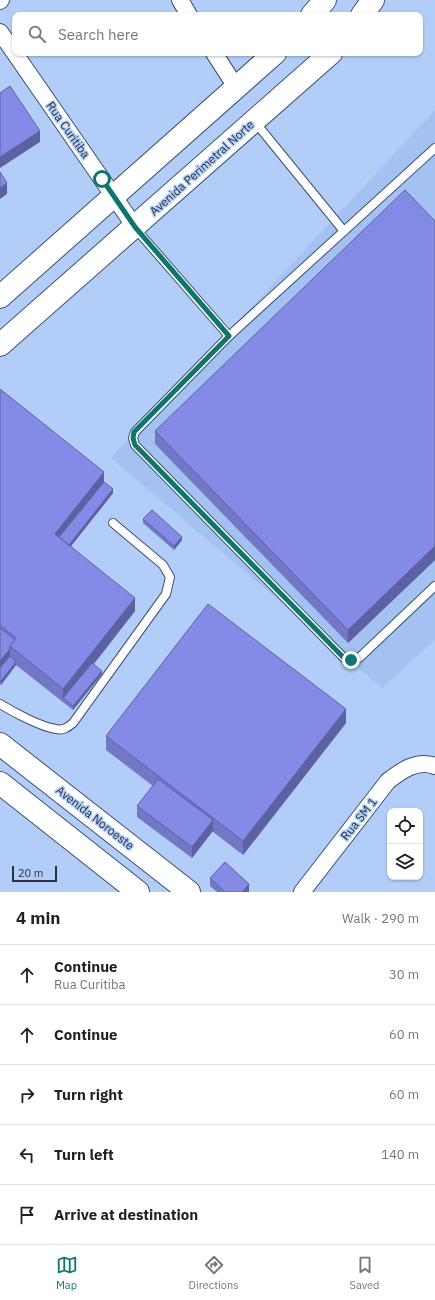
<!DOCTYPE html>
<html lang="en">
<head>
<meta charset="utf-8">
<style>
	:root { --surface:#fff; --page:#f2f2f2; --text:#202124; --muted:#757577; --line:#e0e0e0; --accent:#0f766e }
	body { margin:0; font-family:"IBM Plex Sans",sans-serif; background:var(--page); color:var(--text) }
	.controls { position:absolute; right:12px; bottom:12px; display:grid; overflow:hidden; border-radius:8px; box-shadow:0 1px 3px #0004 }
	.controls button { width:36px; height:36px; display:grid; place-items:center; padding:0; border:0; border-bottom:1px solid var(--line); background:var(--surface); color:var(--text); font:20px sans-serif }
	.scale { position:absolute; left:12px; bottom:10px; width:45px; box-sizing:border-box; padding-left:4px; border:2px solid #273243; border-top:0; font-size:11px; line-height:14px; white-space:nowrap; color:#273243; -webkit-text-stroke:3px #b2cef8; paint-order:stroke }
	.stop { position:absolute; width:12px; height:12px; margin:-9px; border:3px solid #0f766e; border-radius:50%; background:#fff }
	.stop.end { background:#0f766e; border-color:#fff; box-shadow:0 1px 4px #0008 }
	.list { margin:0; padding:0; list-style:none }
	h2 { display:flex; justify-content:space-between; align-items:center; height:52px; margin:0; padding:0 16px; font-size:17px }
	h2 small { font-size:13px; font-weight:400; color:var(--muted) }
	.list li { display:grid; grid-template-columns:26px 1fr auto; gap:12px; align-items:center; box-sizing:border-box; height:60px; padding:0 16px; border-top:1px solid var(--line) }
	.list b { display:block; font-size:15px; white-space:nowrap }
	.list p { margin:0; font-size:13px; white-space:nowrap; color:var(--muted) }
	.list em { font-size:13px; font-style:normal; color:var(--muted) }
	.icon { flex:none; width:22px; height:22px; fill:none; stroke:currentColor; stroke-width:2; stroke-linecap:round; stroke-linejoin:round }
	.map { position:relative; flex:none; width:435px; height:892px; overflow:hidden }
	.search { position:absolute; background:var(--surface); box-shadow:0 1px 3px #0004; left:12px; right:12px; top:12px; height:44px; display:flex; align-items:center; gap:10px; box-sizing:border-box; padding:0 14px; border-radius:8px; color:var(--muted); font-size:15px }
	.sheet { height:352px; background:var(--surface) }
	nav { display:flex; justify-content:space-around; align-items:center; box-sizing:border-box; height:56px; border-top:1px solid var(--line); background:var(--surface); font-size:11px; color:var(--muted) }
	nav a { display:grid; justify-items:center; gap:2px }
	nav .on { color:var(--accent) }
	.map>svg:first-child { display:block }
	.built { fill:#a3c2f1 }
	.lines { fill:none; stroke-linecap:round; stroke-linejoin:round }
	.service-casing { stroke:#3a5175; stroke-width:10 }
	.minor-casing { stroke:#3a5175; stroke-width:18 }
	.primary-casing { stroke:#3a5175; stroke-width:24 }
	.trunk-casing { stroke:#3a5175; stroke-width:24 }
	.service { stroke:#fff; stroke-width:8 }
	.minor { stroke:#fff; stroke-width:16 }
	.primary { stroke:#fff; stroke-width:22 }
	.trunk { stroke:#fff; stroke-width:22 }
	.wall { fill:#7278c6 }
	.shaded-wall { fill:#5c61a1 }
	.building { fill:#848be6; stroke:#5c61a1 }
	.route { stroke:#0f766e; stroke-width:5 }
	.labels { text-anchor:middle; stroke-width:3; stroke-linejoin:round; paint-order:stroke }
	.street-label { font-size:12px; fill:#273243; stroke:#b2cef8 }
</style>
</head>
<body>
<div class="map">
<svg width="435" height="892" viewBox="0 0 435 892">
	<rect width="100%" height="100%" fill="#b2cef8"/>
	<path class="built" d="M435,110V640L382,688L111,458Z"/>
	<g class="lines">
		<g class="service-casing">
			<g id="service">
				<path d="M255,122L343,230"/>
				<path d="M435,148L229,336L135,432L133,438L135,445L344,658L351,660L359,658L435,586"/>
				<path d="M135,228L229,336"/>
				<path d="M0,704C13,712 41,727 56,729C63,731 68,727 73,723L166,594L170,577L163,565L113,523"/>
			</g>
		</g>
		<g class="minor-casing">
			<g id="minor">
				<path d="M180,0L189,15"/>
				<path d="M0,1L1,0"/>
				<path d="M0,32L135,227"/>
				<path d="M214,53L236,87"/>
				<path d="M302,892L388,781C401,771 417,759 435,766"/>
			</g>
		</g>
		<g class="primary-casing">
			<g id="primary">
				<path d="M0,744L189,892"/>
				<path d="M0,783L138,892"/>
			</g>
		</g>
		<g class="trunk-casing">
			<g id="trunk">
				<path d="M312,15L325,0"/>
				<path d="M362,15L373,0"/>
				<path d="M0,297L275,53"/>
				<path d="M0,345L331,53"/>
			</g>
		</g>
		<use href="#service" class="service"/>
		<use href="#minor" class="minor"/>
		<use href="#primary" class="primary"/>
		<use href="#trunk" class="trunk"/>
	</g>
	<g class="wall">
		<path d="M435,221V560L348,643L155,444V431Z"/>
		<path d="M0,389L104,482L113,493L71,546L135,611L94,664L102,674L73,710L16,665L1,685L0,684Z"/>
		<path d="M143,519L182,540L174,550L143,523Z"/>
		<path d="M346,723L243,855L212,831L192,858L137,817V806L153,786L106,750V736Z"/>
		<path d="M210,878L249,892H217L210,886Z"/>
	</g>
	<g class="shaded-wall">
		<path d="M40,131V142L0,168V157Z"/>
		<path d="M7,183V194L0,199V188Z"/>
		<path d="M104,472V485L57,545L55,534Z"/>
		<path d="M113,489V493L64,555V551Z"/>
		<path d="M182,537V540L174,550V546Z"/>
		<path d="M435,546V560L348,643V630Z"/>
		<path d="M135,598V611L65,700L63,698V689Z"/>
		<path d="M10,649V660L0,672V661Z"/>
		<path d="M16,662V665L1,685V681Z"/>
		<path d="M102,671V674L73,710V706Z"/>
		<path d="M346,709V723L243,855V841Z"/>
		<path d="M213,820V831L192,858V847Z"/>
		<path d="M249,884V892H242Z"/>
	</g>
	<g class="building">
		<path d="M10,86L40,131L0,157V93Z"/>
		<path d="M0,172L7,183L0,188Z"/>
		<path d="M405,190L435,221V546L348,630L155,431Z"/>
		<path d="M0,389L104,472L55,534L135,598L63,689L10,646L16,638L0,625Z"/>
		<path d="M104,482L113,489L69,545L59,537Z"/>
		<path d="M152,510L182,537L174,546L143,519Z"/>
		<path d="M208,604L346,709L243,841L106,736Z"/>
		<path d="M0,628L15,640L10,646V649L0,661Z"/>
		<path d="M10,656L16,662L1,681L0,680V668Z"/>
		<path d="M92,663L102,671L73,706L63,698Z"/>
		<path d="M158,779L213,820L192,847L137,806Z"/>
		<path d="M225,862L249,884L242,892H225L210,878Z"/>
	</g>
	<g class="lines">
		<path class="route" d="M102,179L135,227L229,336L134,432L133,438L135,445L344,658L351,660"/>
	</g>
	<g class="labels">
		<g class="street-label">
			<text transform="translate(68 130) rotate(55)" y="4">Rua Curitiba</text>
			<text transform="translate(202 168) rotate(-42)" y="4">Avenida Perimetral Norte</text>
			<text transform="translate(95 818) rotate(38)" y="4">Avenida Noroeste</text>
			<text transform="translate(359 819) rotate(-52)" y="4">Rua SM 1</text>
		</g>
	</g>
</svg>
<div class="controls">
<button><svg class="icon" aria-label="locate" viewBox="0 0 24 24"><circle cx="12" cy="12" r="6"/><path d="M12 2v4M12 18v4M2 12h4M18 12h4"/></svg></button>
<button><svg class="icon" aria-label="layers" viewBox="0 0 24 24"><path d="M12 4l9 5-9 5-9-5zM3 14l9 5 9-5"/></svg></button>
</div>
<div class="scale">20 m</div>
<div class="stop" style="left:102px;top:179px"></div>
<div class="stop end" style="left:351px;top:660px"></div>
<div class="search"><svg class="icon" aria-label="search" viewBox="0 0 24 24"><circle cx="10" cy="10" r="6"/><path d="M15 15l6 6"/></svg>Search here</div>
</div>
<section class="sheet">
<h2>4 min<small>Walk · 290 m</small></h2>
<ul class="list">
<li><svg class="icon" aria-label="ahead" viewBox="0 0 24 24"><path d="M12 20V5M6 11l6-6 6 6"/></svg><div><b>Continue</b><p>Rua Curitiba</p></div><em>30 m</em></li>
<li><svg class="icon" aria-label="ahead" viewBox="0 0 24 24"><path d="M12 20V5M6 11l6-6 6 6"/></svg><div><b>Continue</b></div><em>60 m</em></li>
<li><svg class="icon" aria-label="right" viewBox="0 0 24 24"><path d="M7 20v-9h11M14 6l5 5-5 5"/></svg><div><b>Turn right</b></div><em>60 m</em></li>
<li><svg class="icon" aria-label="left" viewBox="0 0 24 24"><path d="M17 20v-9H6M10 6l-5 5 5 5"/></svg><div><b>Turn left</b></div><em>140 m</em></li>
<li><svg class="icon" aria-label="arrive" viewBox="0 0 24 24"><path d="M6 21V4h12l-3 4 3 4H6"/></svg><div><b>Arrive at destination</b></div></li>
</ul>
</section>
<nav>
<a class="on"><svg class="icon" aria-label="map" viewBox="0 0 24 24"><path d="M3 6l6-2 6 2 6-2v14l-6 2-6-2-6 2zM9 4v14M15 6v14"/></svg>Map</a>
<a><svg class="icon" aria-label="directions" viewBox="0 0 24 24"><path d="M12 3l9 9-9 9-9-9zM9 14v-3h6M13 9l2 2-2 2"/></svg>Directions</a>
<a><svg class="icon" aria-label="saved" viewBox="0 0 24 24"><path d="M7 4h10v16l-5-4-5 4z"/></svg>Saved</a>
</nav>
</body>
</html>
